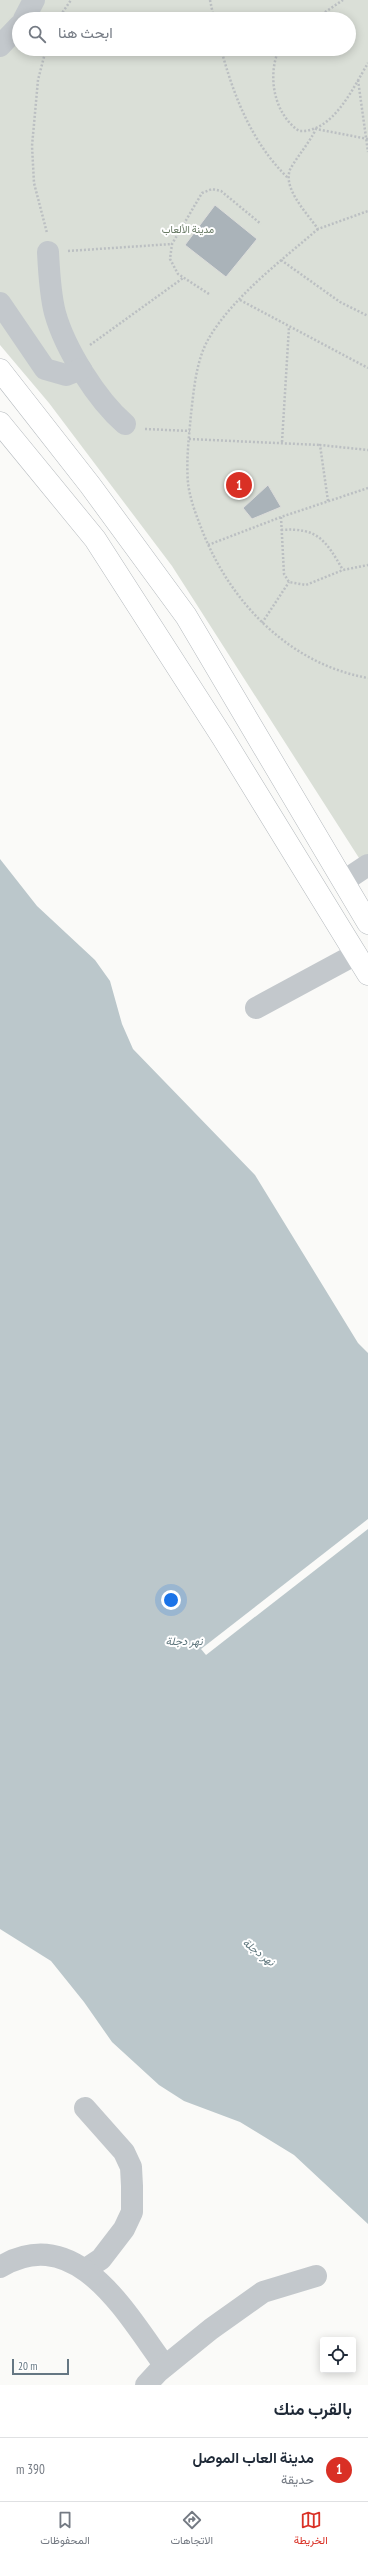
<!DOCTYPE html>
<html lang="ar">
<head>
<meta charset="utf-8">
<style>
	:root { --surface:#fff; --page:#f2f2f3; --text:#1f2937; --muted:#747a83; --line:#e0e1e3; --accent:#d93025 }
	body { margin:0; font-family:"PT Sans Narrow",Vazirmatn,sans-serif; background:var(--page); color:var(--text); direction:rtl }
	.controls { position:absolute; right:12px; bottom:12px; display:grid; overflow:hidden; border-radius:4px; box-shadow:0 2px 10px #0003 }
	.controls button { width:36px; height:36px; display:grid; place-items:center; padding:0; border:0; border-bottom:1px solid var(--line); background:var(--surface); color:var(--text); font:20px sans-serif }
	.scale { position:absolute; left:12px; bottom:10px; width:57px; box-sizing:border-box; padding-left:4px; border:2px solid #657783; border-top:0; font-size:11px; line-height:14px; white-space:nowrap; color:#657783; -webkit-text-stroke:3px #fff; paint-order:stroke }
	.you { position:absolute; left:171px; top:1600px; width:14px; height:14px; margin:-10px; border:3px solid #fff; border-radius:50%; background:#1a73e8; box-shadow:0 0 0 6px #1a73e833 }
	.badge { display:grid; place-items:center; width:26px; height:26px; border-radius:50%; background:var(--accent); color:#fff; font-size:13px; font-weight:700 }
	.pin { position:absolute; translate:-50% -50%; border:2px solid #fff; box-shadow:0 1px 4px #0006 }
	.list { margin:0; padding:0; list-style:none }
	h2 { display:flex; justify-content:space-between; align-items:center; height:52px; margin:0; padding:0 16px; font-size:17px }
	h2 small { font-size:13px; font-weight:400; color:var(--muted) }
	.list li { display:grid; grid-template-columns:26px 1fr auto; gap:12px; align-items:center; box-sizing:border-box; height:64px; padding:0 16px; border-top:1px solid var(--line) }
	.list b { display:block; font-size:15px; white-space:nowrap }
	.list p { margin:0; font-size:13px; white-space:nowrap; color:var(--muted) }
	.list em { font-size:13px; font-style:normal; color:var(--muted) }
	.icon { flex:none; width:22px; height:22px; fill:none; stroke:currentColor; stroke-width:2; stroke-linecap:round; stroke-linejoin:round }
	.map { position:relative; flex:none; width:368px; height:2385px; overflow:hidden; direction:ltr }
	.search { position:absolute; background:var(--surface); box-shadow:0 2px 10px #0003; left:12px; right:12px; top:12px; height:44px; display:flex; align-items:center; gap:10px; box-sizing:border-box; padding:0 14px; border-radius:22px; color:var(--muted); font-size:15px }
	.sheet { height:116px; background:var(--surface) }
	nav { display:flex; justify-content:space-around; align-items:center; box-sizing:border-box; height:56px; border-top:1px solid var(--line); background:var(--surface); font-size:11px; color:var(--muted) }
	nav a { display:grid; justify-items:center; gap:2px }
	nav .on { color:var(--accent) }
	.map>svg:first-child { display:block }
	.green { fill:#dadfd7; fill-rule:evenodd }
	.water { fill:#bbc7cb }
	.pier { fill:#fafaf8 }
	.building { fill:#aab3b9; stroke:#dcdcda }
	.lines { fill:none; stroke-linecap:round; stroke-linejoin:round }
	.major-casing { stroke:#b5babe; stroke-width:23 }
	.path { stroke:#bbbfc2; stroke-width:2.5; stroke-dasharray:2 2; stroke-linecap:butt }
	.minor { stroke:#c3c8cc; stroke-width:22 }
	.major { stroke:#fff; stroke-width:22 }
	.labels { text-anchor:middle; stroke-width:4; stroke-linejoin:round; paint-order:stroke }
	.park-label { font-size:10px; fill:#687a64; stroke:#fff }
	.water-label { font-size:11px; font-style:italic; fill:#5f767d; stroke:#fff }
</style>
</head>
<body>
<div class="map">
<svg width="368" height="2385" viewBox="0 0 368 2385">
	<rect width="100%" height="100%" fill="#fafaf8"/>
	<path class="green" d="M0,0H368V872L172,566L49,403L0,345ZM19,19H349V49H19Z"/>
	<path class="water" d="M0,859L37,906L95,960L110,981L122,1024L133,1049L255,1175L358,1343L368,1353V2224L294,2155L240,2122L184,2101L159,2085L112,2042L84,2002L51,1961L0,1929Z"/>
	<path class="pier" d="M368,1519V1529L206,1655L201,1649Z"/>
	<g class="building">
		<path d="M215,205L257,239L226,277L185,245Z"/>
		<path d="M268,485L281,507L252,519L243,508Z"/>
	</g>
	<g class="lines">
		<g class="major-casing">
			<g id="major">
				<path d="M0,370L90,485L186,616L368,923"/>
				<path d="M0,423L95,539L223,738L368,974"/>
			</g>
		</g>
		<g class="path">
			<path d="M210,0L214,19"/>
			<path d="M58,19L71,0"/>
			<path d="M315,19L343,0"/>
			<path d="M46,49L38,80L32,146L34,183L47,233"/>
			<path d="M221,49C234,97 252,143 288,178"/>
			<path d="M279,49C267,76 274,114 299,131C333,133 353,88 368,63"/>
			<path d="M358,80L368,152"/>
			<path d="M368,139L316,129C309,143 300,153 292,166C279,185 307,213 318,229L368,211"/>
			<path d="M318,229C282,260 233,297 209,338C196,360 194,389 191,414C189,437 186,460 188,483C190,499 196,515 202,530C230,602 289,664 368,678"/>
			<path d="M68,251L172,244"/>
			<path d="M281,260L340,302L368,316"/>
			<path d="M209,294L178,274L170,259L172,244L202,193L212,189L221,191L261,224"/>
			<path d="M240,300L368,368"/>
			<path d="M90,345L183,278"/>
			<path d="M145,429L190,431"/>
			<path d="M189,439L320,445"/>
			<path d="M282,442L289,327"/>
			<path d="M328,501L320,445L368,450"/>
			<path d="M281,517L284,574L289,582L306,585L343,570L368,565"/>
			<path d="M281,530C318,527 326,541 343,570"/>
			<path d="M208,545L281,517L368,488"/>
			<path d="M262,623L289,582"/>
		</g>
		<g class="minor">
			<path d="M24,19L34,0"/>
			<path d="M0,46L19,26"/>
			<path d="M48,252C49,272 50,294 55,313C65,349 97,400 125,424"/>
			<path d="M0,303L45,369L66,375L81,369"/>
			<path d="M344,881L368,865"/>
			<path d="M256,1008L356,954"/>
			<path d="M85,2108L124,2152L131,2167L132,2186V2212L124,2229L101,2259L86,2269"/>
			<path d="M0,2267C77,2221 127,2315 165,2366"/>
			<path d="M146,2385L158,2372L211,2329L263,2292L316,2276"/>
		</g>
		<use href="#major" class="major"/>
	</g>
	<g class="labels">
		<g class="park-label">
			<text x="188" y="233">مدينة الألعاب</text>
		</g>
		<g class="water-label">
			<text x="184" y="1645">نهر دجلة</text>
			<text transform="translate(259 1952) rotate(38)" y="4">نهر دجلة</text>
		</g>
	</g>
</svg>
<div class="controls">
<button><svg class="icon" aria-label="locate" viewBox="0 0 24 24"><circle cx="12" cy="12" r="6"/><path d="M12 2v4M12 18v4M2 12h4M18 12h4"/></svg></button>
</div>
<div class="scale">20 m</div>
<div class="you"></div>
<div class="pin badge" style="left:239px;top:485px">1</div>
<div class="search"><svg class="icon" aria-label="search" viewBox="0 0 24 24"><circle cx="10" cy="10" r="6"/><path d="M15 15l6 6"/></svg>ابحث هنا</div>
</div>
<section class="sheet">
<h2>بالقرب منك<small></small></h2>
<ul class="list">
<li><span class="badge">1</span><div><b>مدينة العاب الموصل</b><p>حديقة</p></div><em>390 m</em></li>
</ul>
</section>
<nav>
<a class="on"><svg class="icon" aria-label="map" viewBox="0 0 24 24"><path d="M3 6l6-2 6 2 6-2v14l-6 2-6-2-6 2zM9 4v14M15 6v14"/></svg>الخريطة</a>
<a><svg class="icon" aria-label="directions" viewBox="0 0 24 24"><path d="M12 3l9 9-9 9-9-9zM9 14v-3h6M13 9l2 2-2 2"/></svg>الاتجاهات</a>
<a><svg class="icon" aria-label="saved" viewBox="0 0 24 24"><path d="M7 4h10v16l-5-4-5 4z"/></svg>المحفوظات</a>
</nav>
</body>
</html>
